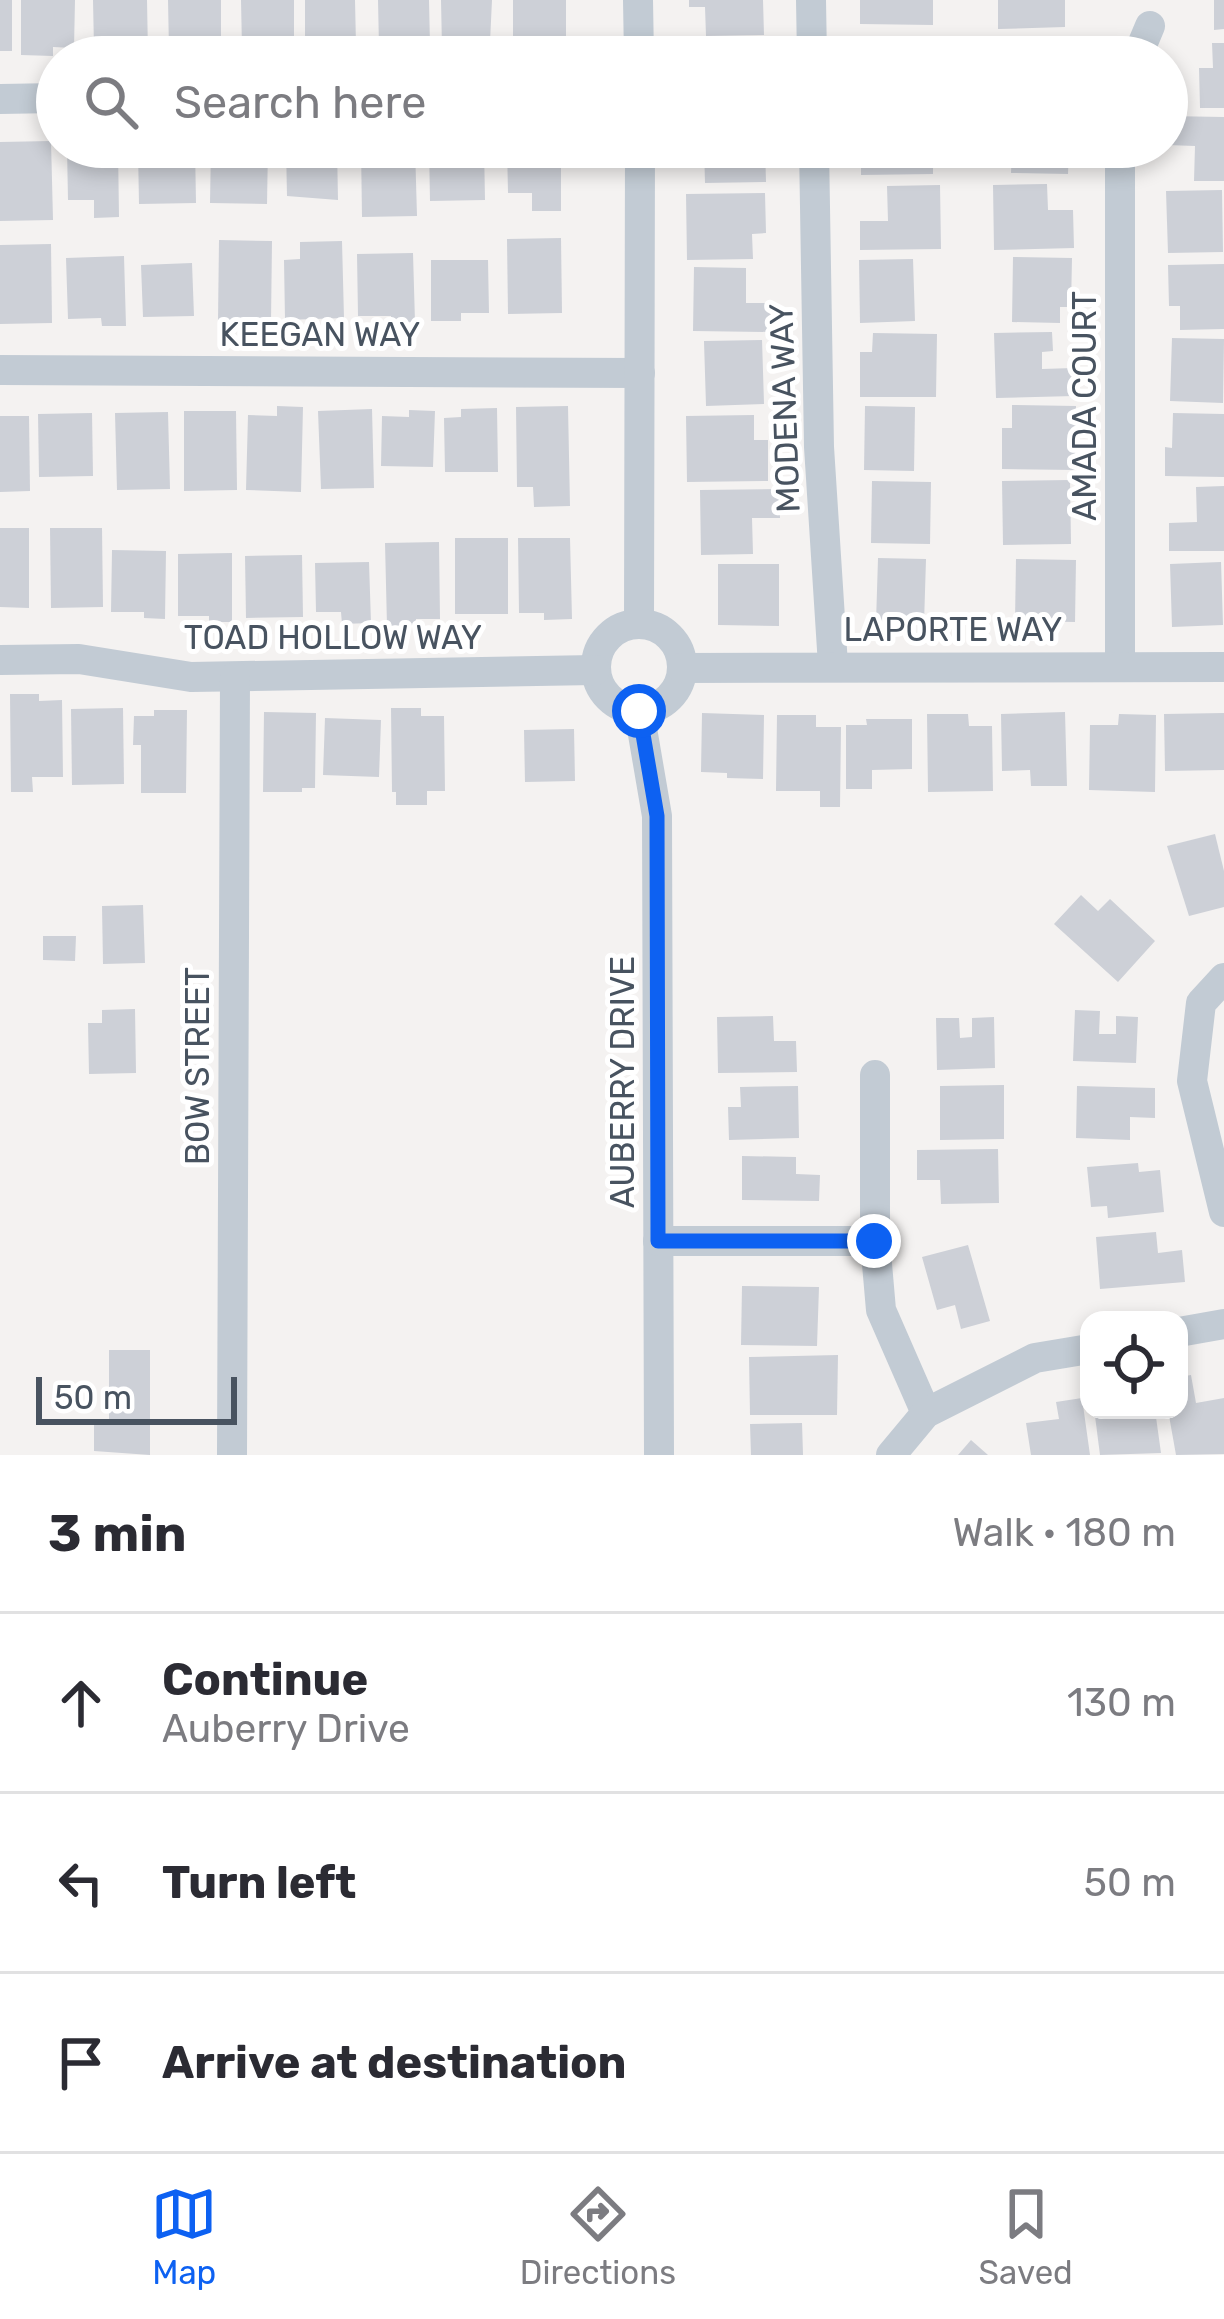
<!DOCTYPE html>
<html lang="en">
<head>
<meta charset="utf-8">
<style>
	:root { --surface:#fff; --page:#f2f2f3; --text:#2b2b33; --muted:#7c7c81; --line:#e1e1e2; --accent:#0d61f2 }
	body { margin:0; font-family:Rubik,sans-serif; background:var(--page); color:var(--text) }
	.controls { position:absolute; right:36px; bottom:36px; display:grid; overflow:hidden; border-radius:24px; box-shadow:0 6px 18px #0003 }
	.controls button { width:108px; height:108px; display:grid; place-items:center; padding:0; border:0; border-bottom:3px solid var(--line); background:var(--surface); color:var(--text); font:60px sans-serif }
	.scale { position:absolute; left:36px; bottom:30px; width:201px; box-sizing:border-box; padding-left:12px; border:6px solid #485360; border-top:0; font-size:33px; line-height:42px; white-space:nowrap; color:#485360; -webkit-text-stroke:9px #fff; paint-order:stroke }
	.stop { position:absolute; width:36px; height:36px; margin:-27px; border:9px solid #0d61f2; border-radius:50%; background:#fff }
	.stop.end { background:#0d61f2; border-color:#fff; box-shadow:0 3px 12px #0008 }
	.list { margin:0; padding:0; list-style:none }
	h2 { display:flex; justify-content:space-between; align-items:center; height:156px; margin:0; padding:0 48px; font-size:51px }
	h2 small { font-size:39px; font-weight:400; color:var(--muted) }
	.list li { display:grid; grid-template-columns:78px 1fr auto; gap:36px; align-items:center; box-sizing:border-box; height:180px; padding:0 48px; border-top:3px solid var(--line) }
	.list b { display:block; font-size:45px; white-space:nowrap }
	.list p { margin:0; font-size:39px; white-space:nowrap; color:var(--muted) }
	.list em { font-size:39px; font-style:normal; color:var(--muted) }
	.icon { flex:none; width:66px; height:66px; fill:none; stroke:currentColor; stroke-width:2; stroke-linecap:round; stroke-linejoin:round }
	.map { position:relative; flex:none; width:1224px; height:1455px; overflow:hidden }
	.search { position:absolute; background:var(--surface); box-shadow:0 6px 18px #0003; left:36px; right:36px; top:36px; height:132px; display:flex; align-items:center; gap:30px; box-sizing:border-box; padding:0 42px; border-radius:66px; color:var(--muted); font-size:45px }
	.sheet { height:696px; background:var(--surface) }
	nav { display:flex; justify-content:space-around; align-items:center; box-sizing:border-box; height:168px; border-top:3px solid var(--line); background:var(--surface); font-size:33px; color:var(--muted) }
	nav a { display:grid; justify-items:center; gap:6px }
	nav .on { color:var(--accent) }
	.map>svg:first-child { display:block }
	.building { fill:#cdd0d7 }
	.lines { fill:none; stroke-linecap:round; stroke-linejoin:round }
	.street { stroke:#c2cbd4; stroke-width:30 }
	.route { stroke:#0d61f2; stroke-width:15 }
	.labels { text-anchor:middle; stroke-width:10; stroke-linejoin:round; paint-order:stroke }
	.street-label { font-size:33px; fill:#485360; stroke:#fff }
</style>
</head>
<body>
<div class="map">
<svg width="1224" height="1455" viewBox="0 0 1224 1455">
	<rect width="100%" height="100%" fill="#f4f2f1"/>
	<g class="building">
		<rect x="0" y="0" width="12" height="51"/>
		<path d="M21,0H75L74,48L53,47V56L21,55Z"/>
		<path d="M93,0H147L148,54L120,55V47L94,48Z"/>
		<path d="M168,0H221V48H199V54L169,50Z"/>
		<path d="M241,0H294V53L242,48Z"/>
		<path d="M305,0H355L356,45L332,46V54H305Z"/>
		<path d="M378,0H429L430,45L400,52V46L379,47Z"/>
		<path d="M441,0H492L490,42H469V49L442,48Z"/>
		<path d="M513,0H566V50L538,51V43H513Z"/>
		<path d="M689,0H763L764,35L706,36L705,7H689Z"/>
		<path d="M860,0H933V25L860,24Z"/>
		<path d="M998,0H1065V27L998,29Z"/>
		<path d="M1214,0H1224V29L1214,30Z"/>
		<path d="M870,36L936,38V57H870Z"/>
		<path d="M1074,36V57H1012L1011,37Z"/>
		<path d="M1212,43H1224V108H1200L1199,68H1213Z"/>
		<path d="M704,44L764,45V57H704Z"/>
		<path d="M1167,116L1224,117V181H1194L1195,146L1167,145Z"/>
		<path d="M51,141L53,220L0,221V142Z"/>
		<path d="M118,147L119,217L94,218V200H68L67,148Z"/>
		<path d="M195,147L196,203L139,204L138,150Z"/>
		<path d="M211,147H268L267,204L210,203Z"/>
		<path d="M286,147H337L338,200L287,196Z"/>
		<path d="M361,147H415L417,216L362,217Z"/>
		<path d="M429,147H484L485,200L430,201Z"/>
		<path d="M507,147H561V211H532V193H508Z"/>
		<path d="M704,147H765L766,182L705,183Z"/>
		<path d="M861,147H933V174L861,175Z"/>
		<path d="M1012,147H1069L1068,174L1011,173Z"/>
		<path d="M1047,184L1048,210H1073L1074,248L994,250L993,185Z"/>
		<path d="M940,185L941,249L860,250V221H888L887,186Z"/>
		<path d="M1222,190L1223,252L1168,253L1166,191Z"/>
		<path d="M765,193L766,233L752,234L753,259L687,260L686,194Z"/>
		<path d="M561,238L562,313L508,314L507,239Z"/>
		<path d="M219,240L272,241L271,322L218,321Z"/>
		<path d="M342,241L344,318L285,320L284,260L300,259V242Z"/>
		<path d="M51,244L52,323L0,324V245Z"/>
		<path d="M413,253L415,322H391V316H358L357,254Z"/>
		<path d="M124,256L126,326H102L101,318L68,319L66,258Z"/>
		<path d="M1013,257L1072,258L1071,307H1060V323L1012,322Z"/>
		<path d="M913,259L915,321L860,323L859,260Z"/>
		<path d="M431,260H488L489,313H461V321H431Z"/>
		<path d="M192,263L194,316L143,317L141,265Z"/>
		<path d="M1224,264V329L1180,330V306H1169L1168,265Z"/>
		<path d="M694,267L746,268V303H773L772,332L693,331Z"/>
		<path d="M1052,332L1053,351L1042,352V369L1073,368L1074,396L996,398L994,333Z"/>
		<path d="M873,333L937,334L936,397H860V352H872Z"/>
		<path d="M1172,338L1224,339L1223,403L1170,401Z"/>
		<path d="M762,340L764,404L706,406L704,341Z"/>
		<path d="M1012,405L1076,406L1075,470L1002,469V428H1012Z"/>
		<path d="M277,406L303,407L301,492L246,490L248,415L277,416Z"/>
		<path d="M568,406L570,506L534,507L533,487H517L516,407Z"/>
		<path d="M865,406L915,407L914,471L864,470Z"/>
		<path d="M497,408L498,472H445L444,418L461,417V409Z"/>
		<path d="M372,409L374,488L321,489L318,411Z"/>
		<path d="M409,410L435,411L433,467L381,466L382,416L409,417Z"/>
		<path d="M184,411H236L237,490L184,491Z"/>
		<path d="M168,412L170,489L117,490L115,413Z"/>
		<path d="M92,413L93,476L39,477L38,414Z"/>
		<path d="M1173,413L1224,414V477L1165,476V447L1172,448Z"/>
		<path d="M754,415V440H768V481L687,482L686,416Z"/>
		<path d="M0,416H29L30,491L0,492Z"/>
		<path d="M1070,480L1071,544L1003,545L1002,481Z"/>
		<path d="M872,481L931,482L930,544L871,543Z"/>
		<path d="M1224,486V551H1169V523L1197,522L1196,487Z"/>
		<path d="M779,489L780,518H752L753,554L701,555L700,490Z"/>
		<path d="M0,528H29V608L0,607Z"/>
		<path d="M50,528H102L103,607L51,608Z"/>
		<rect x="455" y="538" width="53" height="76"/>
		<path d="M518,538H570L572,619L544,620V613H519Z"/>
		<path d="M439,542L440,619H416V626H387L385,543Z"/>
		<path d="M112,550L166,551L165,619L144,618V612H111Z"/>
		<path d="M232,553V622H209V616H178V554Z"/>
		<path d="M302,555L303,617L246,618L245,556Z"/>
		<path d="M878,558L926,559L924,624L876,622Z"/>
		<path d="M1016,559L1076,560L1075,622L1015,621Z"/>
		<path d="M369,562L371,623L342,624L341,612H316L315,563Z"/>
		<path d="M1221,562L1223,625L1172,627L1170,564Z"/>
		<path d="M718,564H779V626L718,625Z"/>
		<path d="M10,694H39V701L62,700L63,777H32L33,792H11Z"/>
		<path d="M123,708L124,784L72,785L71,709Z"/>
		<path d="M391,708H421V716H444L445,791H427V805H396V792H392Z"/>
		<path d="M154,710H187L186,793H141V745H133L134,716H154Z"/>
		<path d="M264,712L316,713L315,788H302V792H263Z"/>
		<path d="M1065,712L1067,786H1031L1030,770L1002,771L1001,714Z"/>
		<path d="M702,713L764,715L763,779L727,778V773L701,772Z"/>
		<path d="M1224,713V770L1165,771L1164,714Z"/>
		<path d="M927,714H968L969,726H992L993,791L928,792Z"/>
		<path d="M1119,714L1156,715L1155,792L1089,790L1090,725H1118Z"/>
		<path d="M777,715H816V727H841L840,807H820V791H776Z"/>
		<path d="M325,718L381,720L379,777L323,775Z"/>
		<path d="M866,719H912V769L872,770V789H846V725H867Z"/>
		<path d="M574,729L575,781L525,782L524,730Z"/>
		<path d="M1215,834L1224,871V907L1189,916L1167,846Z"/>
		<path d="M1081,895L1098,911L1110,899L1155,941L1118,982L1054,924Z"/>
		<path d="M143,905L145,963L103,964L102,906Z"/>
		<path d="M43,936H76L75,961L43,960Z"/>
		<path d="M135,1009L136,1073L89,1074L88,1023H102V1010Z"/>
		<path d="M1075,1010L1100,1011L1099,1034H1116V1016L1138,1017L1136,1063L1073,1061Z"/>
		<path d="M773,1016L774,1041H796L797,1072L718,1073L717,1017Z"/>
		<path d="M994,1017L995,1068L937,1070L936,1018H959L960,1038L972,1037V1018Z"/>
		<path d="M1004,1085V1139L940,1140V1086Z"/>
		<path d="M798,1086L799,1138L729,1140L728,1107H741L740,1087Z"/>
		<path d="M1077,1086L1155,1088V1118L1130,1117V1140L1076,1138Z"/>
		<path d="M998,1149L999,1203L941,1204L940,1180H917V1150Z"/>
		<path d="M742,1156L796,1157V1174L820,1175L819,1201L742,1200Z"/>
		<path d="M1138,1163L1139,1172L1160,1170L1164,1212L1108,1218L1107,1206L1091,1207L1087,1167Z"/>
		<path d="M1156,1232L1158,1253L1182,1250L1185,1282L1100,1289L1096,1237Z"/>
		<path d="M968,1245L990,1321L961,1329L955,1305L937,1310L922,1257Z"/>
		<path d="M742,1286L819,1287L817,1346L741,1345Z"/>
		<path d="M109,1350H150V1455L94,1451V1424H109Z"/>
		<path d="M838,1355L837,1415H750L749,1357Z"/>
		<path d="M1191,1375L1196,1403L1224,1398V1454L1176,1455L1168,1410H1179V1377Z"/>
		<path d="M1082,1398L1090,1455H1031L1026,1423L1059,1419L1056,1402Z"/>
		<path d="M1125,1410H1155L1161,1453L1100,1455L1095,1416Z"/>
		<path d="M802,1423L803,1455H751L750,1424Z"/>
		<path d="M971,1440L988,1455H958Z"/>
	</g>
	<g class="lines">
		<g class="street">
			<path d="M638,0L639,57"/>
			<path d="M811,0L812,57"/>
			<path d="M1137,57L1150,26"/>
			<path d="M0,99L57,98"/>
			<path d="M814,147L819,447L833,665"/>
			<path d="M0,370L640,373"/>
			<path d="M639,624L640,147"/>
			<circle cx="639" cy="667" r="43"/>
			<path d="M0,660L79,659L191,677L595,670"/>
			<path d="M1120,665V147"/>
			<path d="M682,668L1224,667"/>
			<path d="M639,711L657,816L659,1455"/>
			<path d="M1224,978L1201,1003L1192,1081L1224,1212"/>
			<path d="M875,1075V1241L881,1310L926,1413"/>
			<path d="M658,1241H875"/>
			<path d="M1179,1332L1224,1324"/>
			<path d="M232,1455L235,677"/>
			<path d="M891,1455L926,1413L1035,1358L1089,1349"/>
		</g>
	</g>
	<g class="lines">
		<path class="route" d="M639,711L657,816L658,1241H874"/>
	</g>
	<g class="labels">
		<g class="street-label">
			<text x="320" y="346">KEEGAN WAY</text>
			<text transform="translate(1084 406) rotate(-90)" y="12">AMADA COURT</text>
			<text transform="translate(784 408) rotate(-92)" y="12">MODENA WAY</text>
			<text x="953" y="641">LAPORTE WAY</text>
			<text x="333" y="649">TOAD HOLLOW WAY</text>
			<text transform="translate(197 1066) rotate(-90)" y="12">BOW STREET</text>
			<text transform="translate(622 1082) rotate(-90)" y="12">AUBERRY DRIVE</text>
		</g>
	</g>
</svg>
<div class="controls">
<button><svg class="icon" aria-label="locate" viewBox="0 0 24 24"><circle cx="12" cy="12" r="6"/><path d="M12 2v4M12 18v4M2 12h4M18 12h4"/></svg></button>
</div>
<div class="scale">50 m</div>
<div class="stop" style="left:639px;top:711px"></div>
<div class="stop end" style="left:874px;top:1241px"></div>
<div class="search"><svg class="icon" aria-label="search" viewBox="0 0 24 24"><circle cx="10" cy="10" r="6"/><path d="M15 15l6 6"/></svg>Search here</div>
</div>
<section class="sheet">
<h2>3 min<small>Walk · 180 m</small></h2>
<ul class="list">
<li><svg class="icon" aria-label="ahead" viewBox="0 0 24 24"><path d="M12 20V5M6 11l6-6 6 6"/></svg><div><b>Continue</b><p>Auberry Drive</p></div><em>130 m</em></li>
<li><svg class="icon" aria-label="left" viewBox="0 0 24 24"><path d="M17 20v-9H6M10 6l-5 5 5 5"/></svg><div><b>Turn left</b></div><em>50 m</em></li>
<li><svg class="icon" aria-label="arrive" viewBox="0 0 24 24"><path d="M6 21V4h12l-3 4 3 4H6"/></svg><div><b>Arrive at destination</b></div></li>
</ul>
</section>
<nav>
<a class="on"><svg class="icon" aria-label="map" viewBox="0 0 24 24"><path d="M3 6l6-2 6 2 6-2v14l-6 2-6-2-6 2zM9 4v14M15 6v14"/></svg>Map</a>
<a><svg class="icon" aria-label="directions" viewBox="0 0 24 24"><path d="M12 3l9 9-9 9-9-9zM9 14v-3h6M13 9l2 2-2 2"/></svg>Directions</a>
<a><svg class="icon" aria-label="saved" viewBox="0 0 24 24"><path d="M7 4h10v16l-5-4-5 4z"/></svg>Saved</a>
</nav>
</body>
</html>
